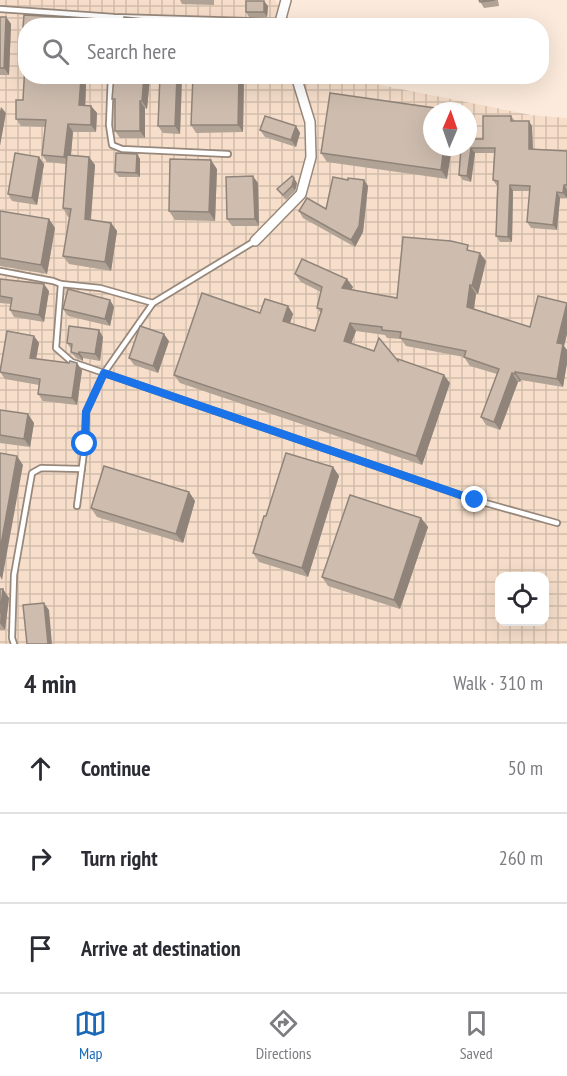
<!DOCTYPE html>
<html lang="en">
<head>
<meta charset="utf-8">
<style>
	:root { --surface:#fff; --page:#f2f2f3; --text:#2b2b33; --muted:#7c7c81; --line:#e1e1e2; --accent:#1a69b8 }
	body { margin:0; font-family:"PT Sans Narrow",sans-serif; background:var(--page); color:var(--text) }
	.controls { position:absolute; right:18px; bottom:18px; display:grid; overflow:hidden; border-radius:12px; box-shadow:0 6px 24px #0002 }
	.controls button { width:54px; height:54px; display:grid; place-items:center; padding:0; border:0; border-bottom:2px solid var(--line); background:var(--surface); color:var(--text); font:30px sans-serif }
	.compass { position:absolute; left:423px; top:102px; width:54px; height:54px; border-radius:50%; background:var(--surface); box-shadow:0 6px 24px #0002; rotate:2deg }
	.stop { position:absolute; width:18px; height:18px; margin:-14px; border:4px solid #1a73e8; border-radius:50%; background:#fff }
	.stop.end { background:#1a73e8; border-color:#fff; box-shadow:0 2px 6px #0008 }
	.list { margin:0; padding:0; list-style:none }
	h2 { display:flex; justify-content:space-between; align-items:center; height:78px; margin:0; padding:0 24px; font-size:26px }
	h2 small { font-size:20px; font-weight:400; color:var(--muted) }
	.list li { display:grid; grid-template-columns:39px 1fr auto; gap:18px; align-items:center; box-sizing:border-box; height:90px; padding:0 24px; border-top:2px solid var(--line) }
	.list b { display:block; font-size:22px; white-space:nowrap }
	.list em { font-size:20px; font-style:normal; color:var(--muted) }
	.icon { flex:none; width:33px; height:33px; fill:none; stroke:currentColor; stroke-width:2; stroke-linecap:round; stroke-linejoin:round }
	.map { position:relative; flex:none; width:567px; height:644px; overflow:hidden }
	.search { position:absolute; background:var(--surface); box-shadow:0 6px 24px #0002; left:18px; right:18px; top:18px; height:66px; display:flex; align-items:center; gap:15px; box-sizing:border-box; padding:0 21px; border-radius:24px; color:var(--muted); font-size:22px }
	.sheet { height:348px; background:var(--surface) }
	nav { display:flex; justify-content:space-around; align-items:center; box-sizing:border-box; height:84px; border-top:2px solid var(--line); background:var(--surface); font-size:16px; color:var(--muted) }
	nav a { display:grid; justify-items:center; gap:3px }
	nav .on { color:var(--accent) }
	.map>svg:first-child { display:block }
	.industrial { fill:url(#industrial-grid); fill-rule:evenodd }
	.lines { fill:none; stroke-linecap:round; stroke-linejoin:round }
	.lane-casing { stroke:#98887b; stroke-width:8 }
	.street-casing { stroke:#98887b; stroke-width:12 }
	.lane { stroke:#fff; stroke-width:4.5 }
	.street { stroke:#fff; stroke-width:9 }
	.wall { fill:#b1a396 }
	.shaded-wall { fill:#90847a }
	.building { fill:#cebdaf; stroke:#90847a; stroke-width:1.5 }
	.route { stroke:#1a73e8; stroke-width:8 }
</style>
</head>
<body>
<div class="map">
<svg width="567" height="644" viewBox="0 0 567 644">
	<defs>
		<pattern id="industrial-grid" width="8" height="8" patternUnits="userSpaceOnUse" patternTransform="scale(1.5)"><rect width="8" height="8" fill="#f6deca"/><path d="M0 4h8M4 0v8" fill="none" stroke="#d3bead"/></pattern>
	</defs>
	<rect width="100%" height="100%" fill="#fcebdc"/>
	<path class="industrial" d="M0,0H275L294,25L26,26V76L340,77L531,115L567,118V644H0ZM432,111H468V147H432ZM500,576H544V622H500Z"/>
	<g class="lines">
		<g class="lane-casing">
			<g id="lane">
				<path d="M0,9L114,17L280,22"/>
				<path d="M111,76L109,125L112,145L122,149L228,154"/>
				<path d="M0,271L53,281L61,284L100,288L153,303"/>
				<path d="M61,284L56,348L72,362L475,500L557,523"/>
				<path d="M77,506L85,444L86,412L104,373L153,303L255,241"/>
				<path d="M14,644L12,638L14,575L32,473L41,468L82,469"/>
			</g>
		</g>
		<g class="street-casing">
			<g id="street">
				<path d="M281,26L280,22L286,0"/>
				<path d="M255,241L301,194L311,157L310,122L296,76"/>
			</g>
		</g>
		<use href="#lane" class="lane"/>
		<use href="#street" class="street"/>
	</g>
	<g class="wall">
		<path d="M180,0H214V5L182,4Z"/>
		<path d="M479,0H498L499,6L484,8Z"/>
		<path d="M268,6L267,17H249L246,12Z"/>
		<path d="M24,15L96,19L101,26H26V76H84L83,81L86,85L85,106H91L97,113L96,132H73L71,155L89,157L95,165L91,220L111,223L117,231L111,271L69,264L63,256L69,217H68L63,208L66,164L47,162L42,155L45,127L21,126L16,119V100H23L25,70L20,64Z"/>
		<path d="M0,17H6L11,24L9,75H0Z"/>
		<path d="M114,76H182L180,134L163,133L158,126L160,77H150L147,109L145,108V138H120L115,131V102L112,99Z"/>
		<path d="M193,76H244L243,132L196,133L191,125Z"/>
		<path d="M449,110L447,179L327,162L321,153Z"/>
		<path d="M511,116L515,121L532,126L533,149L567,151V198H560L557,230L531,228L527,222L530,191H513L512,242H500L496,236L497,186L493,180L494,153H475L471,182L463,180L459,175L461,147L483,139Z"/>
		<path d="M296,126L300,133L296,147L265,137L260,130Z"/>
		<path d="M137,154L140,159V177H119L115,172Z"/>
		<path d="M44,164L37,205L12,201L8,194Z"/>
		<path d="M217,169L215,221L175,220L169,211Z"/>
		<path d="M348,180H364L368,186L363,232L355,247L303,218L299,211L326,209Z"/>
		<path d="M258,183L259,226H232L227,219Z"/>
		<path d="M297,183L295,191L286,200L277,189Z"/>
		<path d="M0,211L49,219L55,228L47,274L0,266Z"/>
		<path d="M472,251L486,261L478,294H476L474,309L530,327L567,303V334L564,346L567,350V363L563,387L521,380L520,382H518L500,430L486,425L481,417L497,374L470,366L464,357L406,346L401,339L387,338L385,335L356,331L351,344L398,361L450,383L422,465L180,383L174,375L260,313L288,306L293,314L290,323L315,331L321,313L317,308L321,292L301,282L295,274L353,287L351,290L397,298Z"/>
		<path d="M0,279L49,291L44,322L14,317L10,310L11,304L0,303Z"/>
		<path d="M110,300L114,307L110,326L68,316L63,309Z"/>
		<path d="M34,336L39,343L36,359L82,370L77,405L43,401L38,394L39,385L5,379L0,372Z"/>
		<path d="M103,337L100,361L83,358V361L76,358L71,352V349L67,343Z"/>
		<path d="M169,341L158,373L134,365L129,358Z"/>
		<path d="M0,410L34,423L30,447L0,443Z"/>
		<path d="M333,467L339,476L308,577L259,562L253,553L266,516Z"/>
		<path d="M189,492L195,501L183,543L97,517L91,508Z"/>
		<path d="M421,518L428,527L400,609L328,586L322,577Z"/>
		<path d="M0,589L9,598L5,630H0Z"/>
	</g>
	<g class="shaded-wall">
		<path d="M264,1L268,6L267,17L264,12Z"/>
		<path d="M6,17L11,24L9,75L4,68Z"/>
		<path d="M96,19L101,26H96Z"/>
		<path d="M78,76H84L83,81L86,85L85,113L79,105Z"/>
		<path d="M144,76L150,77L147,109L142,101Z"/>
		<path d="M177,76H182L180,134L175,126Z"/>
		<path d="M239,76H244L243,132L238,125Z"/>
		<path d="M140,101L145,108V138L140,131Z"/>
		<path d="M91,106L97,113L96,132L91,125Z"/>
		<path d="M1,107L6,113L0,146V111Z"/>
		<path d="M529,121L532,126L533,154L529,149Z"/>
		<path d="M68,124L73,132L70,165L64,157Z"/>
		<path d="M296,126L300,133L296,147L291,140Z"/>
		<path d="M444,147H452L447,179L441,170Z"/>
		<path d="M471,148L475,153L471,182L467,176Z"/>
		<path d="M137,154L140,159V177L136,173Z"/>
		<path d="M39,157L44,164L37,205L32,198Z"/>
		<path d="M89,157L95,165L90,227L85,219Z"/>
		<path d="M211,160L217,169L215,221L209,212Z"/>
		<path d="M253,176L258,183L259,226L255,219Z"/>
		<path d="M294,178L297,183L295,191L292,186Z"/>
		<path d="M364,180L368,186L363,232L355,247L351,240Z"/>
		<path d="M510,185L513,191L512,242L508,237Z"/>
		<path d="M564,185L567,190V198L563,193Z"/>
		<path d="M557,192L560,198L557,230L553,225Z"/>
		<path d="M49,219L55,228L47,274L41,265Z"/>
		<path d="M111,223L117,231L111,271L105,262Z"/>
		<path d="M480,253L486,261L478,294L472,286Z"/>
		<path d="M347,279L353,287L348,296L342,288Z"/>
		<path d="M44,284L49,291L44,322L39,315Z"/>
		<path d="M470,285L476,294L473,315L467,307Z"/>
		<path d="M110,300L114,307L110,326L105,319Z"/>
		<path d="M567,303V334L564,346L567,350V363L563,387L557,379V343Z"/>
		<path d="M288,306L293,314L288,329L283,321Z"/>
		<path d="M350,323L356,331L349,349L344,341Z"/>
		<path d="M99,330L103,337L100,361L95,354Z"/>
		<path d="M164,334L169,341L158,373L153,366Z"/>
		<path d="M34,336L39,343L35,365L30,358Z"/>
		<path d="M79,352L83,358V361L78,354Z"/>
		<path d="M77,363L82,370L77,405L72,398Z"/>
		<path d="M515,372L521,380L520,382L515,374Z"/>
		<path d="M512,373L518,382L500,430L494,422Z"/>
		<path d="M444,375L450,383L422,465L416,456Z"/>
		<path d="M28,414L34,423L30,447L24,439Z"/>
		<path d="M17,456L23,465L2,580L0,576V550Z"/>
		<path d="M333,467L339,476L308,577L302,568Z"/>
		<path d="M189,492L195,501L183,543L176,534Z"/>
		<path d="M421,518L428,527L400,609L394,600Z"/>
		<path d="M3,589L9,598L5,630L0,623Z"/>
		<path d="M44,603L49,610L52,644H48Z"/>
	</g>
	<g class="building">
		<path d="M479,0H495L480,2Z"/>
		<rect x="246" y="1" width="18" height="11"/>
		<path d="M24,15L96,19V26H26V76H78V77L81,78L79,105L91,106V125L68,124L64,157L42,155L46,120L16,119V100H23L25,64H20Z"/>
		<path d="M0,17H6L4,68H0Z"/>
		<path d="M124,17L197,24H229V26H123Z"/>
		<path d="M114,76H144L142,101H140V131H115V99H112Z"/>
		<path d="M160,76H177L175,126H158Z"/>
		<path d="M193,76H239L238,125H191Z"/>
		<path d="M330,93L449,110V111H432V147H444L441,170L321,153Z"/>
		<path d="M265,116L296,126L291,140L260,130Z"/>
		<path d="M483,116H511V121H529V149L567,151V185H564L563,193L557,192L553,225L527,222L530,186L510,185L508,237L496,236L498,181L493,180L495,148H471L467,176L459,175L461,147H468V139H483Z"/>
		<path d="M15,153L39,157L32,198L8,194Z"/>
		<path d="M116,153L137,154L136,173L115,172Z"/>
		<path d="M67,155L89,157L85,219L111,223L105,262L63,256L71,209L63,208Z"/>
		<path d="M170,159L211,160L209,212L169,211Z"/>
		<path d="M253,176L255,219H227L226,177Z"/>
		<path d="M292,176L294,178L292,186L283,195L277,189Z"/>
		<path d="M333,177L348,180V178L364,180L359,226L351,240L299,211L307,198L326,209Z"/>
		<path d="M0,211L49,219L41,265L0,258Z"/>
		<path d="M403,237L451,241L468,245L467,250L480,253L472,286L470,285L467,307L530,327L538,296L567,303L557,343L563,344L557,379L515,372V374L512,373L494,422L481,417L499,369L464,357L466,351L400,338L401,332L382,330V327L350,323L344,341L374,351L379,338L398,361V359L444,375L416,456L174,375L202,293L260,313L265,299L288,306L283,321L315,331L322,309L317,308L322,287L295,274L302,259L347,279L342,288L397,298Z"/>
		<path d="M0,279L44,284L39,315L10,310L12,298L0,296Z"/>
		<path d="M68,289L110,300L105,319L63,309Z"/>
		<path d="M69,326L99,330L95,354L79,352L78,354L71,352L72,344L67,343Z"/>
		<path d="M140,326L164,334L153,366L129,358Z"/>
		<path d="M7,331L34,336L30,358L69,363L70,361L77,363L72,398L38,394L40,379L0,372Z"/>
		<path d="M0,410L28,414L24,439L0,435Z"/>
		<path d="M0,453L17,456L0,550Z"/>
		<path d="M286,453L333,467L302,568L253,553L264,516H266Z"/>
		<path d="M104,466L189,492L176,534L91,508Z"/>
		<path d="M350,495L421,518L394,600L322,577Z"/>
		<path d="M0,589H3L0,614Z"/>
		<path d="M44,603L48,644H27L23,605Z"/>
	</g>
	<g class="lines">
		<path class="route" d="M85,444L86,412L104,373L475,500"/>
	</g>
</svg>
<div class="controls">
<button><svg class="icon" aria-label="locate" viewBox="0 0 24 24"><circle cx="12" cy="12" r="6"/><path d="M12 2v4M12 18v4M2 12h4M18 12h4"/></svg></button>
</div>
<svg class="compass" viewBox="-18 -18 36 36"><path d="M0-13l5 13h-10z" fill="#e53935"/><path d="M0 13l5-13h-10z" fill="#7c7c81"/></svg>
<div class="stop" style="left:85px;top:444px"></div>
<div class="stop end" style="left:475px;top:500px"></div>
<div class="search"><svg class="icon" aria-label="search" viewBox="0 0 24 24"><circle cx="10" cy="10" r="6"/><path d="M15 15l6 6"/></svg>Search here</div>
</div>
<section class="sheet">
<h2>4 min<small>Walk · 310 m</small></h2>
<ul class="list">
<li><svg class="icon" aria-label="ahead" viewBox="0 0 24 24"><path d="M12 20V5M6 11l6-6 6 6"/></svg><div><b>Continue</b></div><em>50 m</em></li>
<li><svg class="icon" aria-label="right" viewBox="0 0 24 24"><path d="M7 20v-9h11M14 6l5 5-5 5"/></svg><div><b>Turn right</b></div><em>260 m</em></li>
<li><svg class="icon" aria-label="arrive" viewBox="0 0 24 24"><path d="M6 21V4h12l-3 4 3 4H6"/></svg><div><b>Arrive at destination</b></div></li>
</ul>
</section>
<nav>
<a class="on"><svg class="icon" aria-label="map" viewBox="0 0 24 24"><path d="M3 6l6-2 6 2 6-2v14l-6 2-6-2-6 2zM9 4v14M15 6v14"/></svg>Map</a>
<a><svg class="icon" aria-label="directions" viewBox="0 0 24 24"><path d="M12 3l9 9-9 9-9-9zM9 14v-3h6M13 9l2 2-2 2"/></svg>Directions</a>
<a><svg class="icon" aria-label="saved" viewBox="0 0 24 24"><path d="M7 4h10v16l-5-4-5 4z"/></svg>Saved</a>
</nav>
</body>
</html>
